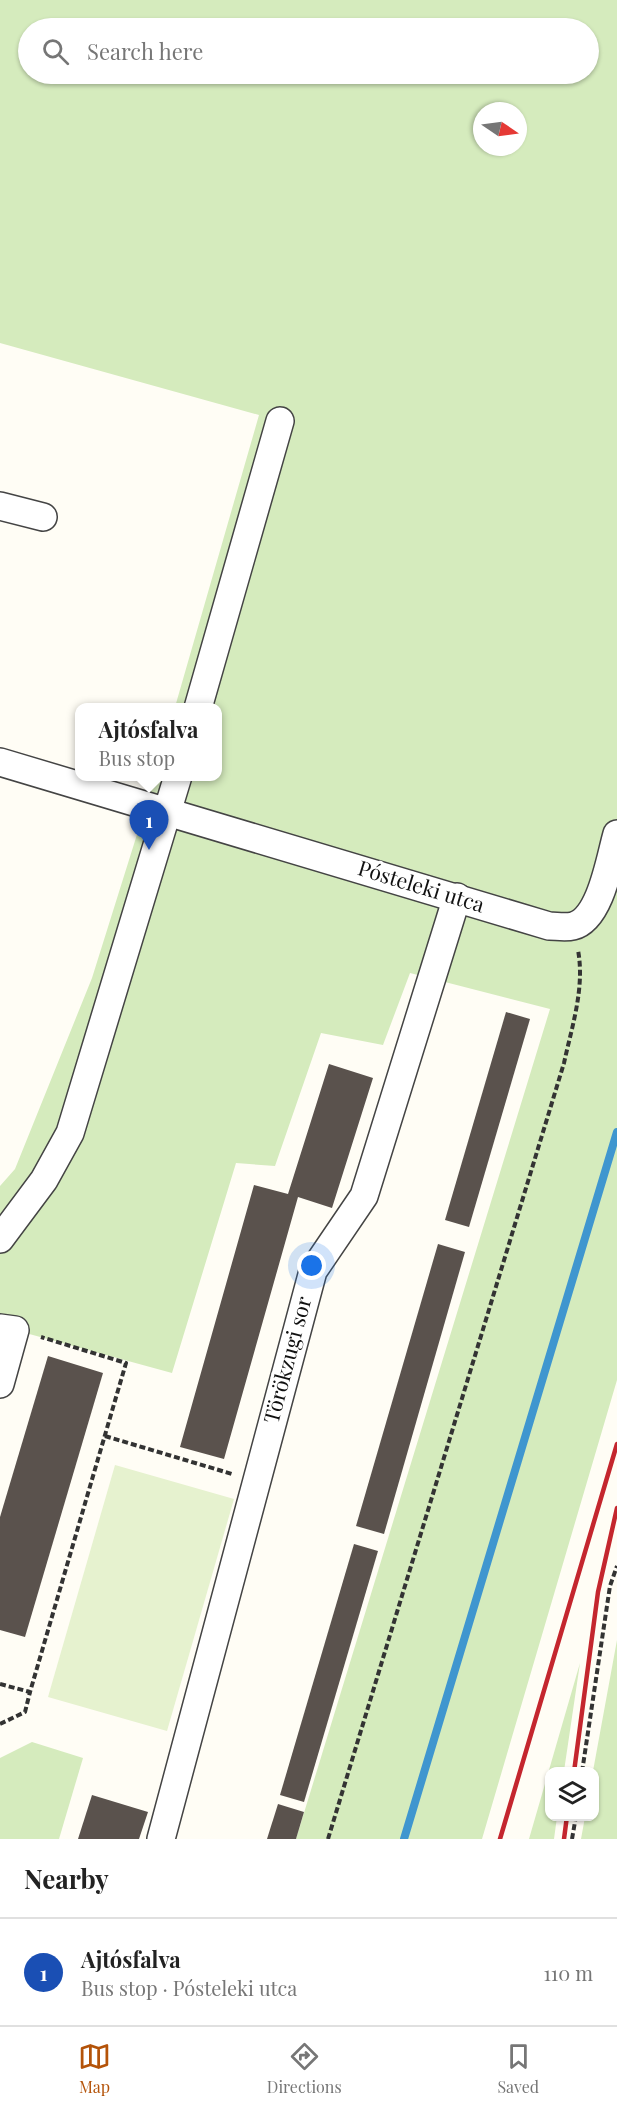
<!DOCTYPE html>
<html lang="en">
<head>
<meta charset="utf-8">
<style>
	:root { --surface:#fff; --page:#f2f2f2; --text:#222; --muted:#767676; --line:#e0e0e0; --accent:#b45309 }
	body { margin:0; font-family:"Playfair Display",serif; background:var(--page); color:var(--text) }
	.controls { position:absolute; right:18px; bottom:18px; display:grid; overflow:hidden; border-radius:12px; box-shadow:0 2px 4px #0004 }
	.controls button { width:54px; height:54px; display:grid; place-items:center; padding:0; border:0; border-bottom:2px solid var(--line); background:var(--surface); color:var(--text); font:30px sans-serif }
	.compass { position:absolute; left:473px; top:102px; width:54px; height:54px; border-radius:50%; background:var(--surface); box-shadow:0 2px 4px #0004; rotate:103deg }
	.you { position:absolute; left:312px; top:1266px; width:21px; height:21px; margin:-15px; border:4px solid #fff; border-radius:50%; background:#1a73e8; box-shadow:0 0 0 9px #1a73e833 }
	.badge { display:grid; place-items:center; width:39px; height:39px; border-radius:50%; background:var(--accent); color:#fff; font-size:20px; font-weight:700 }
	.pin { position:absolute; translate:-50% -50px; filter:drop-shadow(0 2px 3px #0008) }
	.pin::after { content:''; position:absolute; top:32px; width:21px; height:18px; background:inherit; clip-path:polygon(0 0,100% 0,50% 100%) }
	.popup { position:absolute; left:75px; top:703px; width:147px; height:78px; box-sizing:border-box; display:grid; place-content:center; border-radius:12px; background:var(--surface); filter:drop-shadow(0 2px 4px #0005); font-size:20px; white-space:nowrap; color:var(--muted) }
	.popup b { font-size:22px; color:var(--text) }
	.popup::after { content:''; position:absolute; left:50%; top:100%; margin-left:-12px; border:12px solid transparent; border-top-color:var(--surface) }
	.list { margin:0; padding:0; list-style:none }
	h2 { display:flex; justify-content:space-between; align-items:center; height:78px; margin:0; padding:0 24px; font-size:26px }
	h2 small { font-size:20px; font-weight:400; color:var(--muted) }
	.list li { display:grid; grid-template-columns:39px 1fr auto; gap:18px; align-items:center; box-sizing:border-box; height:108px; padding:0 24px; border-top:2px solid var(--line) }
	.list b { display:block; font-size:22px; white-space:nowrap }
	.list p { margin:0; font-size:20px; white-space:nowrap; color:var(--muted) }
	.list em { font-size:20px; font-style:normal; color:var(--muted) }
	.icon { flex:none; width:33px; height:33px; fill:none; stroke:currentColor; stroke-width:2; stroke-linecap:round; stroke-linejoin:round }
	.map { position:relative; flex:none; width:617px; height:1839px; overflow:hidden }
	.search { position:absolute; background:var(--surface); box-shadow:0 2px 4px #0004; left:18px; right:18px; top:18px; height:66px; display:flex; align-items:center; gap:15px; box-sizing:border-box; padding:0 21px; border-radius:33px; color:var(--muted); font-size:22px }
	.sheet { height:186px; background:var(--surface) }
	nav { display:flex; justify-content:space-around; align-items:center; box-sizing:border-box; height:84px; border-top:2px solid var(--line); background:var(--surface); font-size:16px; color:var(--muted) }
	nav a { display:grid; justify-items:center; gap:3px }
	nav .on { color:var(--accent) }
	.map>svg:first-child { display:block }
	.green { fill:#d5ebbd; fill-rule:evenodd }
	.pitch { fill:#e6f2cf }
	.lines { fill:none; stroke-linecap:round; stroke-linejoin:round }
	.stream { stroke:#3f96cf; stroke-width:8 }
	.building { fill:#5a524d }
	.minor-casing { stroke:#444; stroke-width:30 }
	.path { stroke:#333; stroke-width:4; stroke-dasharray:6 3; stroke-linecap:butt }
	.minor { stroke:#fff; stroke-width:27 }
	.rail { stroke:#c4262e; stroke-width:4.5 }
	.labels { text-anchor:middle; stroke-width:6; stroke-linejoin:round; paint-order:stroke }
	.street-label { font-size:21px; fill:#111; stroke:#fff }
</style>
</head>
<body>
<div class="map">
<svg width="617" height="1839" viewBox="0 0 617 1839">
	<rect width="100%" height="100%" fill="#fffdf5"/>
	<g class="green">
		<path d="M0,0H617V1380L482,1839H296L550,1009L410,973L383,1045L321,1033L275,1166L236,1163L172,1373L0,1326V1186L15,1169L92,978L155,777L218,776V708L175,707L259,415L0,343ZM28,28H588V74H28ZM482,111H518V147H482Z"/>
		<path d="M617,1640V1839H581L585,1817L594,1816V1772L593,1771Z"/>
		<path d="M580,1663L564,1771L550,1772V1816L557,1817L554,1839H529Z"/>
		<path d="M32,1742L83,1758L59,1839H0V1758Z"/>
	</g>
	<path class="pitch" d="M115,1465L234,1499L167,1731L48,1697Z"/>
	<g class="lines">
		<path class="stream" d="M404,1839L617,1132"/>
	</g>
	<g class="building">
		<path d="M506,1012L530,1019L469,1227L445,1220Z"/>
		<path d="M329,1064L373,1078L332,1208L298,1197L224,1459L180,1447L254,1185L288,1194Z"/>
		<path d="M438,1244L465,1252L384,1534L356,1526Z"/>
		<path d="M48,1356L103,1373L25,1637L0,1630V1517Z"/>
		<path d="M354,1544L378,1551L304,1802L280,1795Z"/>
		<path d="M92,1795L148,1812L139,1839H78Z"/>
		<path d="M278,1804L304,1812L296,1839H267Z"/>
	</g>
	<g class="lines">
		<g class="minor-casing">
			<g id="minor">
				<path d="M0,506L43,517"/>
				<path d="M198,708L280,421"/>
				<path d="M0,762L549,926C556,926 565,928 573,926C601,919 610,858 617,834"/>
				<path d="M0,1239L44,1180L70,1133L178,776"/>
				<path d="M0,1328L15,1330L0,1384"/>
				<path d="M161,1839L313,1271L364,1196L457,897"/>
			</g>
		</g>
		<g class="path">
			<path d="M105,1436L232,1474"/>
			<path d="M0,1684L30,1692L126,1363L41,1337"/>
			<path d="M0,1724L25,1712L30,1692"/>
			<path d="M582,1772L610,1586L617,1566"/>
			<path d="M328,1839L564,1063C572,1026 585,988 578,950"/>
			<path d="M572,1839L576,1816"/>
		</g>
		<use href="#minor" class="minor"/>
		<g class="rail">
			<path d="M574,1772L598,1592L617,1508"/>
			<path d="M500,1839L617,1444"/>
			<path d="M564,1839L567,1816"/>
		</g>
	</g>
	<g class="labels">
		<g class="street-label">
			<text transform="translate(421 887) rotate(17)" y="7">Pósteleki utca</text>
			<text transform="translate(288 1360) rotate(-75)" y="7">Törökzugi sor</text>
		</g>
	</g>
</svg>
<div class="controls">
<button><svg class="icon" aria-label="layers" viewBox="0 0 24 24"><path d="M12 4l9 5-9 5-9-5zM3 14l9 5 9-5"/></svg></button>
</div>
<svg class="compass" viewBox="-18 -18 36 36"><path d="M0-13l5 13h-10z" fill="#e53935"/><path d="M0 13l5-13h-10z" fill="#767676"/></svg>
<div class="you"></div>
<div class="pin badge" style="left:149px;top:850px;background:#1a4fb4">1</div>
<div class="popup"><b>Ajtósfalva</b>Bus stop</div>
<div class="search"><svg class="icon" aria-label="search" viewBox="0 0 24 24"><circle cx="10" cy="10" r="6"/><path d="M15 15l6 6"/></svg>Search here</div>
</div>
<section class="sheet">
<h2>Nearby<small></small></h2>
<ul class="list">
<li><span class="badge" style="background:#1a4fb4">1</span><div><b>Ajtósfalva</b><p>Bus stop · Pósteleki utca</p></div><em>110 m</em></li>
</ul>
</section>
<nav>
<a class="on"><svg class="icon" aria-label="map" viewBox="0 0 24 24"><path d="M3 6l6-2 6 2 6-2v14l-6 2-6-2-6 2zM9 4v14M15 6v14"/></svg>Map</a>
<a><svg class="icon" aria-label="directions" viewBox="0 0 24 24"><path d="M12 3l9 9-9 9-9-9zM9 14v-3h6M13 9l2 2-2 2"/></svg>Directions</a>
<a><svg class="icon" aria-label="saved" viewBox="0 0 24 24"><path d="M7 4h10v16l-5-4-5 4z"/></svg>Saved</a>
</nav>
</body>
</html>
